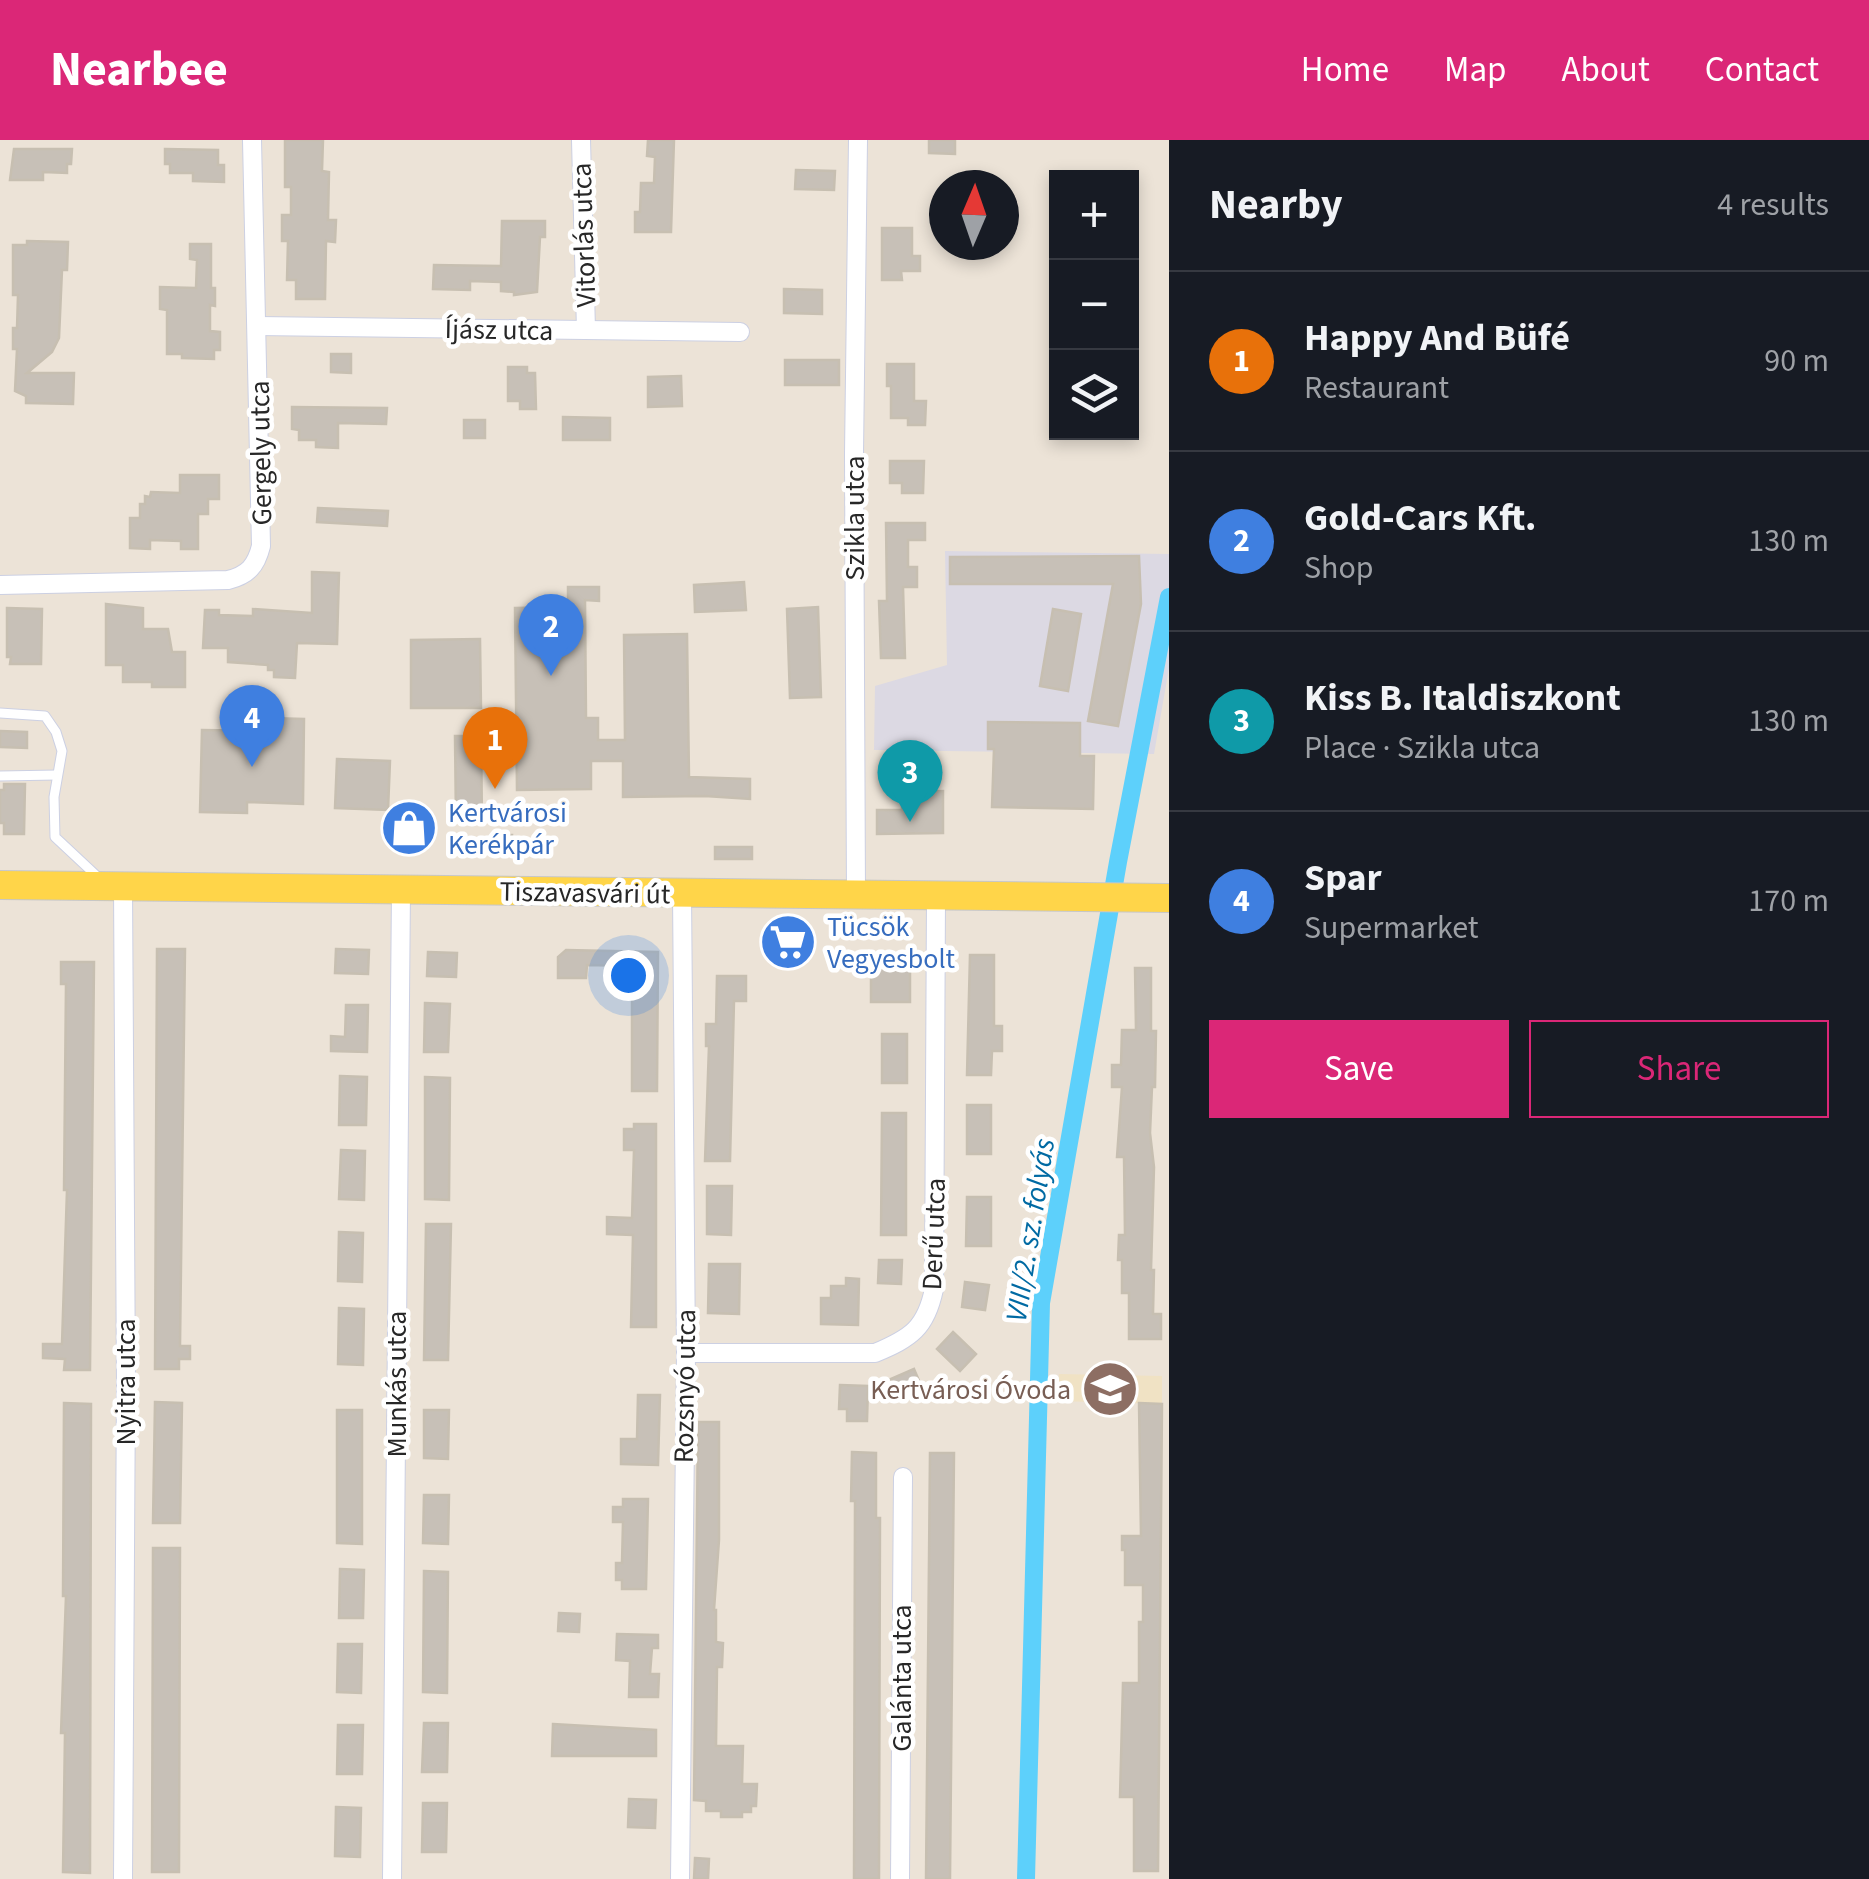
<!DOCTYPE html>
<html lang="en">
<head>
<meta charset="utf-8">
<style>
	:root { --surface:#171b24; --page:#20242c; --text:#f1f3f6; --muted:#9ea1a6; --line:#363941; --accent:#db2777 }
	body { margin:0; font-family:"Source Sans 3",sans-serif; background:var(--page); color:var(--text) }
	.controls { position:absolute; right:30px; top:30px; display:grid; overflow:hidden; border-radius:0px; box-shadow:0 5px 15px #0003 }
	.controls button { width:90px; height:90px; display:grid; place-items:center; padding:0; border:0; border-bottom:2px solid var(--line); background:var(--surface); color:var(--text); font:50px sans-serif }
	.compass { position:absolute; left:929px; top:30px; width:90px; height:90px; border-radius:50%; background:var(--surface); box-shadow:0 5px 15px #0003; rotate:2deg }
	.you { position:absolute; left:628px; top:835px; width:35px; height:35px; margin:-25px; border:8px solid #fff; border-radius:50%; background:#1a73e8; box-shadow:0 0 0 15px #1a73e833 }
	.badge { display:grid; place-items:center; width:65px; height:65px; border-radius:50%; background:var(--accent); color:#fff; font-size:32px; font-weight:700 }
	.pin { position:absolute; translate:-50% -82px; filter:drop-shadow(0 2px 5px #0008) }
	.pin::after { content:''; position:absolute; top:52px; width:35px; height:30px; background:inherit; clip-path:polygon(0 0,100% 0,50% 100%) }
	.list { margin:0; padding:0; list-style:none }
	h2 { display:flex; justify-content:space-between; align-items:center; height:130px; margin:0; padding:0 40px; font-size:42px }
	h2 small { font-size:32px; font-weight:400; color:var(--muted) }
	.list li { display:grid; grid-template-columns:65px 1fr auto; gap:30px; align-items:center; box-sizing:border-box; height:180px; padding:0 40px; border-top:2px solid var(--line) }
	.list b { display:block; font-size:38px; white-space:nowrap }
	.list p { margin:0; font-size:32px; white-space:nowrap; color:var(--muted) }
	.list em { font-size:32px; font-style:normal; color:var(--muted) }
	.actions { display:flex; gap:20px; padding:30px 40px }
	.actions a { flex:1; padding:22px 0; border:2px solid var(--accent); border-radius:0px; text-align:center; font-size:35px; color:var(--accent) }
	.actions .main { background:var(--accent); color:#fff }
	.icon { flex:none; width:55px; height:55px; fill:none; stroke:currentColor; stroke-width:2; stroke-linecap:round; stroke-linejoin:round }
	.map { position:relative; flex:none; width:1169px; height:1739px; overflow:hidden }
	header { display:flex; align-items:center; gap:60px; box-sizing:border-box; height:140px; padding:0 50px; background:var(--accent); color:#fff }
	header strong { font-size:48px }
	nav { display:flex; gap:55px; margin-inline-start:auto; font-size:35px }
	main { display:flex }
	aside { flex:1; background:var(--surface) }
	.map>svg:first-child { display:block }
	.industrial { fill:#dcd9e3 }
	.education { fill:#f0e2c4 }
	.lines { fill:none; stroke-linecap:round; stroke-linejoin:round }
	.canal { stroke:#5dd0fb; stroke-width:18 }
	.building { fill:#c7c0b7; stroke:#c7bfb1; stroke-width:2.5 }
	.service-casing { stroke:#ccd0e3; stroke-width:11 }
	.minor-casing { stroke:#ccd0e3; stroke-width:20 }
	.primary-casing { stroke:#c7c7c7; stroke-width:30 }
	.service { stroke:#fff; stroke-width:9 }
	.minor { stroke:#fff; stroke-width:18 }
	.primary { stroke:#ffd549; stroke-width:28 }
	.labels { text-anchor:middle; stroke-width:9; stroke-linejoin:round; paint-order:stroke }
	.street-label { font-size:28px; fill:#272727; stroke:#fff }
	.shop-label { font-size:28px; fill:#366cbe; stroke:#fff; text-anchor:start }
	.education-label { font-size:28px; fill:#785e54; stroke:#fff; text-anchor:end }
	.water-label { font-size:30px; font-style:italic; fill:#006aa3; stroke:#fff }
</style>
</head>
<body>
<header>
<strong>Nearbee</strong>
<nav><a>Home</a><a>Map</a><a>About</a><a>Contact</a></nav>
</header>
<main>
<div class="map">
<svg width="1169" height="1739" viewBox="0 0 1169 1739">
	<rect width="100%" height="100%" fill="#ece3d7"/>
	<path class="industrial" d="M945,411L1169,414V528L1154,614L874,610L875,546L947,525Z"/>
	<path class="education" d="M1059,1234L1162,1236V1264L1058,1261Z"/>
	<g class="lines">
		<path class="canal" d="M1026,1739L1041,1163L1118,722L1169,457"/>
	</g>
	<g class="building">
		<path d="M285,0H323L322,31L329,32L328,80H336L335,102L326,101L325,159H296V140H287L288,101H282V75H291V47H285Z"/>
		<path d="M648,0H674L671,92H635V72H640L641,43H654L655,17L647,16Z"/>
		<path d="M929,0H955V14L929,13Z"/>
		<path d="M14,9H72L71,24H67V33L43,32V40H10Z"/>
		<path d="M165,9L218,10V25H224V42L193,41V33H170V24H165Z"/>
		<path d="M796,30L835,31L834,50L795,49Z"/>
		<path d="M502,81H545V97H540L537,152L514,155V152L501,151V142L470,141V150L433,149L434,125L501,126Z"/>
		<path d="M882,88H912V116H920V131H901L902,140H882Z"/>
		<path d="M27,101L68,102L67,130H62L59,198L52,212L27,233H74L73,264L26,263V256L15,251L17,209H13V188H17L18,155H13V105H27Z"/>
		<path d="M190,104H211V148H215V166L210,165V191L220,192V210H214V219L182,218V214H167V170L160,169V147L196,148L197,120L190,119Z"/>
		<path d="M784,149L822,150V174L784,173Z"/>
		<path d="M331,214H351V233L331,232Z"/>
		<rect x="785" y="220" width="54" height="25"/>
		<path d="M887,224H914V261H926L925,285H908V278H891V246H887Z"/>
		<path d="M508,227H527V233H535L536,269H520V261H508Z"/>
		<path d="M681,236L682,266L648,267V237Z"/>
		<path d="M292,267L387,268L386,284L338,283V308L316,307V300H299V290L292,289Z"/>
		<path d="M563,277L610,278V300H563Z"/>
		<rect x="464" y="280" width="21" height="18"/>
		<path d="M890,321H924L923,353H902V343H890Z"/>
		<path d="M180,335H219V359H208V374H198V409H181V401L150,400V409L130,408V378H140V364H145V356L150,357L151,352L180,353Z"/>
		<path d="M318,368L388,371L387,386L317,382Z"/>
		<path d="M886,383H925V400H908V427H917V447H903L905,518H881L879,461H887Z"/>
		<path d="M1139,416L1141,464L1118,586L1088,581L1113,444H950V417Z"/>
		<path d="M312,432L339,433L337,504L297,503L295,538L274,537V530H268V525L228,522V508H203L205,470H219V475L253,476V469L312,473Z"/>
		<path d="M744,442L746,470L695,472L694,445Z"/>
		<path d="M568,447H599V461L585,460L586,578H598V600H625L624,495L687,494L689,637L750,639V659L705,656L623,657V621H591V649L517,650L515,468L568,467Z"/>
		<path d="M106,464L143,468V489H168L172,512H185V547H152V542H123V525H106Z"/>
		<path d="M818,467L821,557L790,558L787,469Z"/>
		<path d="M7,468L42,469L41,524H10L11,517H7Z"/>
		<path d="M1053,469L1081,474L1068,551L1040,546Z"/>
		<path d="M480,499L481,568H411V500Z"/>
		<path d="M267,578L304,579L303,664L247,662V673L200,672L202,590L267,591Z"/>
		<path d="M988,582L1080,583V616H1094L1093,669L992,667L994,609H988Z"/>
		<path d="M0,591L27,592V608L0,607Z"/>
		<path d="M455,596H481L482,682H456Z"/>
		<path d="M337,619L390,621L388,670L335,668Z"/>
		<path d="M4,644H25L24,694H4V683H0V650H4Z"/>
		<path d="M943,651V693L877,694V670H902V652Z"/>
		<path d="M391,674L426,675L425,697L390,695Z"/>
		<path d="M492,695H512L511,711L492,710Z"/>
		<rect x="715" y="707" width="37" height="12"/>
		<path d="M157,809H185L180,1206H190V1219H179V1229H155Z"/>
		<path d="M336,809L369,810L368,834L335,833Z"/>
		<path d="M566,810L658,812L657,951H632V826L587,825L586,838H558V817Z"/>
		<path d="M428,812L457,813L456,837L427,836Z"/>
		<path d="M871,813L910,814V862H871Z"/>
		<path d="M970,815H994V886H1002V911H992L991,935H967Z"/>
		<path d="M61,822H94L90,1230H64L65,1219L43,1218V1204H62L67,1050H64L66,844H61Z"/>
		<path d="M1135,828H1151V891H1156L1155,947H1152L1150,993L1154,1027L1151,1130H1154L1153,1174H1161V1199H1129V1153H1122V1120H1118L1119,1095H1125L1124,1017H1117L1122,947H1112V925H1121L1122,890H1136Z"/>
		<path d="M717,836H746V861H734L730,1021H705L709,906H706V884H716Z"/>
		<path d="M425,863L450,864L448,912H424Z"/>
		<path d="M346,865H368L367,912L331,911V896L345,897Z"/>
		<rect x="882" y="894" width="25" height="49"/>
		<path d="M340,936L367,937L366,985H339Z"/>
		<path d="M425,937L450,938L449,1060L425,1059Z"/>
		<rect x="967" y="965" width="24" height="49"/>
		<path d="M882,973H906V1095H881Z"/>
		<path d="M634,984H656V1187H631L633,1095L607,1094V1077L632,1078L634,1010H624V989H634Z"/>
		<path d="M341,1010L365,1011L364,1060L339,1059Z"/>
		<path d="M707,1046H732L731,1095L707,1094Z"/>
		<path d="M967,1057H991V1106H966Z"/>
		<path d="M426,1084H451L448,1220H424Z"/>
		<path d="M339,1092L363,1093L362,1142L338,1141Z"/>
		<path d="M879,1120H902L901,1144L878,1143Z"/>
		<path d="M709,1124H740L739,1174L708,1173Z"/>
		<path d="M846,1138L859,1139L858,1185L821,1184V1158H831V1146H846Z"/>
		<path d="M965,1142L989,1145L985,1170L962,1167Z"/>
		<path d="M339,1168L364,1169L363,1225L338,1224Z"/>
		<path d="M953,1192L976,1214L960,1231L937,1209Z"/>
		<path d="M914,1229L923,1250L900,1260L891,1239Z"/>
		<path d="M840,1245L868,1246L867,1281H847V1269H839Z"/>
		<path d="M638,1255H660L658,1325L621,1324V1299H637Z"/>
		<path d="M155,1262L182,1263L180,1383H153Z"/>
		<path d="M64,1263L91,1264L90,1733L63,1732L65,1593H61L66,1456H63Z"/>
		<path d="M1139,1263L1162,1264L1158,1731H1134V1657H1120L1123,1543H1139V1482H1143V1445H1125V1410H1122V1396H1141Z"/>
		<path d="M337,1270H362V1404L337,1403Z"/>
		<path d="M424,1270H449L448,1319L424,1318Z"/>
		<path d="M698,1282H719V1400L714,1470H716V1502L723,1503L722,1527H717L716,1606H743L742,1644H757L756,1666H751V1672H742V1677H721V1671H706V1661L694,1660Z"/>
		<path d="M852,1312L876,1313V1378H880L879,1739H854L855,1361H851Z"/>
		<path d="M930,1313H954L950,1739H926Z"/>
		<path d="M424,1355H449L448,1404L423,1403Z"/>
		<path d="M623,1359H648L646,1449H622V1440H616V1423H622L623,1382H613V1367H623Z"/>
		<path d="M153,1408H180L179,1732H152Z"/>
		<path d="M340,1429L364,1430L363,1478H339Z"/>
		<path d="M424,1431L448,1432L447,1553L423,1552Z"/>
		<path d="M559,1473L580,1474L579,1492L558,1491Z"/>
		<path d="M617,1494L658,1495V1508H652L650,1534H659L658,1557H629L630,1521L616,1520Z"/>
		<path d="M338,1504H362L361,1553L337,1552Z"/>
		<path d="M424,1583H448L447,1632H422Z"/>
		<path d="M553,1584L656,1590V1616H552Z"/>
		<path d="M338,1585H363L362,1634H337Z"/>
		<path d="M629,1659L656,1660L655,1688L628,1687Z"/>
		<path d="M423,1663H447L446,1712H422Z"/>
		<path d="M336,1667L361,1668L360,1717L335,1716Z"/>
		<path d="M695,1718L709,1719L708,1739H694Z"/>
	</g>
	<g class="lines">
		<g class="service-casing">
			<g id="service">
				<path d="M0,573L45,576L56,592L62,611L54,657L55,697L101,740"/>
				<path d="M0,636L57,635"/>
			</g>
		</g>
		<g class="minor-casing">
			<g id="minor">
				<path d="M581,0L586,190"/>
				<path d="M257,186L740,192"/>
				<path d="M0,445L228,440C248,435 256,426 261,406L252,0"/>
				<path d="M123,746L126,1246L123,1739"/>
				<path d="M856,755L854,314L858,0"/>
				<path d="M686,1213H875C911,1198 926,1188 934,1149L936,757"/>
				<path d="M392,1739L401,750"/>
				<path d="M680,1739L686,1213L682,753"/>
				<path d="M900,1739L903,1337"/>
			</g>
		</g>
		<g class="primary-casing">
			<path id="primary" d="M0,745L1169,758"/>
		</g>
		<use href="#service" class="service"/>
		<use href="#minor" class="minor"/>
		<use href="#primary" class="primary"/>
	</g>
	<defs>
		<g id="shop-disc" transform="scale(2.875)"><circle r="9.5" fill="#3f7fe0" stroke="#fff"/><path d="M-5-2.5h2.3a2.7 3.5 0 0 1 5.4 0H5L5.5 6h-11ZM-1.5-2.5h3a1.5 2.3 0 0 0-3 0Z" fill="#fff"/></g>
		<g id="supermarket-disc" transform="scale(2.875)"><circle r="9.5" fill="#3f7fe0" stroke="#fff"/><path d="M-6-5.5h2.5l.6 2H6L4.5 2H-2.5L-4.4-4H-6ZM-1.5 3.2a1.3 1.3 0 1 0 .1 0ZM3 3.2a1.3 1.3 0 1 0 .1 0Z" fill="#fff"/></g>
		<g id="school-disc" transform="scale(2.875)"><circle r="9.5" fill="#8d6e63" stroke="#fff"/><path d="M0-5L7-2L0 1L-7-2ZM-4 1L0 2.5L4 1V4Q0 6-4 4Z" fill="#fff"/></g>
	</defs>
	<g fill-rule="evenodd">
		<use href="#shop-disc" x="409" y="688"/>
		<use href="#supermarket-disc" x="788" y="802"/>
		<use href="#school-disc" x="1110" y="1249"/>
	</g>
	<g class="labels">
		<g class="street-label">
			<text transform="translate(583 95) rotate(-92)" y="10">Vitorlás utca</text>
			<text transform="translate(499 189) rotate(1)" y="10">Íjász utca</text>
			<text transform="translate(260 313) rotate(-91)" y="10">Gergely utca</text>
			<text transform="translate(854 378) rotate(-90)" y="10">Szikla utca</text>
			<text transform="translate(585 752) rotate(1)" y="10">Tiszavasvári út</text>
			<text transform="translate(933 1094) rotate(-88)" y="10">Derű utca</text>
			<text transform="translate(125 1242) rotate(-90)" y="10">Nyitra utca</text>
			<text transform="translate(396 1244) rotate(-90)" y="10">Munkás utca</text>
			<text transform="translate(684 1246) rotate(-89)" y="10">Rozsnyó utca</text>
			<text transform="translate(901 1538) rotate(-90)" y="10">Galánta utca</text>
		</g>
		<g class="shop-label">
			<text x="448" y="682">Kertvárosi<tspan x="448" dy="32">Kerékpár</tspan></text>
			<text x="827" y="796">Tücsök<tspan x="827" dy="32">Vegyesbolt</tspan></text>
		</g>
		<g class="education-label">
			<text x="1071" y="1259">Kertvárosi Óvoda</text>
		</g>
		<g class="water-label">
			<text transform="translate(1030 1090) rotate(-81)" y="10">VIII/2. sz. folyás</text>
		</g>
	</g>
</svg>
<div class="controls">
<button>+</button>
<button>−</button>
<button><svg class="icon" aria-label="layers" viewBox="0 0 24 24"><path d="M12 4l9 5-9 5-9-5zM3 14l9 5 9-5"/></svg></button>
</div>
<svg class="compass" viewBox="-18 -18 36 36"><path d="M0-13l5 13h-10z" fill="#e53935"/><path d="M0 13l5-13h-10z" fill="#9ea1a6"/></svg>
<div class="you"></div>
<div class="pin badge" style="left:495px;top:649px;background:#e8710a">1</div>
<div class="pin badge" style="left:551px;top:536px;background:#3f7fe0">2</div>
<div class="pin badge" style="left:910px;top:682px;background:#0f9aa8">3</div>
<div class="pin badge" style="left:252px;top:627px;background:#3f7fe0">4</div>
</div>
<aside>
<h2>Nearby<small>4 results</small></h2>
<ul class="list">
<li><span class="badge" style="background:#e8710a">1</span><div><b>Happy And Büfé</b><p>Restaurant</p></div><em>90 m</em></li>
<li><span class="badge" style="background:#3f7fe0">2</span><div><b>Gold-Cars Kft.</b><p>Shop</p></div><em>130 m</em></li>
<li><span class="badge" style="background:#0f9aa8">3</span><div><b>Kiss B. Italdiszkont</b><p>Place · Szikla utca</p></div><em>130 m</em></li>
<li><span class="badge" style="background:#3f7fe0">4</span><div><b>Spar</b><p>Supermarket</p></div><em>170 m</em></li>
</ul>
<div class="actions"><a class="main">Save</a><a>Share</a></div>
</aside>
</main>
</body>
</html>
